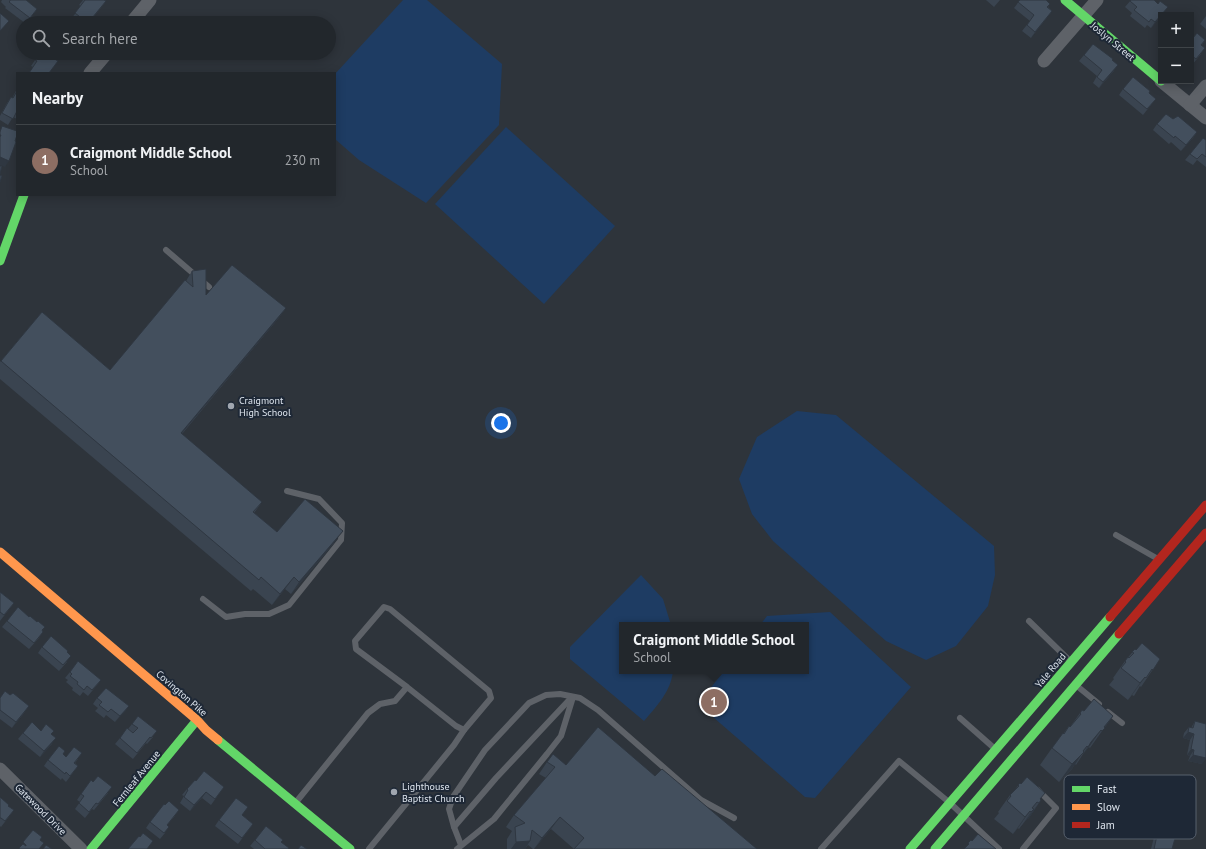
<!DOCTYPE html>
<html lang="en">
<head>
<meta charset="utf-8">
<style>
	:root { --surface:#22272c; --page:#2e3338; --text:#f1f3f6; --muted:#a2a5a9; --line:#3f4448; --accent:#a0a6af }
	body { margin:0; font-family:"PT Sans",sans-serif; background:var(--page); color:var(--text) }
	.controls { position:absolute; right:12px; top:12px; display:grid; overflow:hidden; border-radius:0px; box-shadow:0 2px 10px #0003 }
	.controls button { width:36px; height:36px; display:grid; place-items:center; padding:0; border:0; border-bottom:1px solid var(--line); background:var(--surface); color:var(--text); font:20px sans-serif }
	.you { position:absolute; left:501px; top:423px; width:14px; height:14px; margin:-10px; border:3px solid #fff; border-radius:50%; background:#1a73e8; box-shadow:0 0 0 6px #1a73e833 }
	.badge { display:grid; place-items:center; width:26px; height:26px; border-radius:50%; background:var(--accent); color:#fff; font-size:13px; font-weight:700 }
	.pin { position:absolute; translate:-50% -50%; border:2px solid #fff; box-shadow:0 1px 4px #0006 }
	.popup { position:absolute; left:619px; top:622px; width:190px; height:52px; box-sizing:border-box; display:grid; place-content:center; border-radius:0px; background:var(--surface); filter:drop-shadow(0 1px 3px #0005); font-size:13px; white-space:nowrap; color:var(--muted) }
	.popup b { font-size:15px; color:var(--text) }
	.popup::after { content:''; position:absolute; left:50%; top:100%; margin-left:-8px; border:8px solid transparent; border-top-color:var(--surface) }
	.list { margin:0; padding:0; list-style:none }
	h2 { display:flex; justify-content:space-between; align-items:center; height:52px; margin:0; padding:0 16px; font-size:17px }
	h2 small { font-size:13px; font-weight:400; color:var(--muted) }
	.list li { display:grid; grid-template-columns:26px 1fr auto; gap:12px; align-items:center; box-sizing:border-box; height:72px; padding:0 16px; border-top:1px solid var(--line) }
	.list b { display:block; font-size:15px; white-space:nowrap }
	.list p { margin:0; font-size:13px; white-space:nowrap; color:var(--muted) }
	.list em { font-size:13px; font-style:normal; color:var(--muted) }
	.icon { flex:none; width:22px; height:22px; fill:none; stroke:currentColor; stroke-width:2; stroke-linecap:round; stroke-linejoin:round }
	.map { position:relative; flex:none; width:1206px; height:849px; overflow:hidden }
	.search { position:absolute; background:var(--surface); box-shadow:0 2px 10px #0003; left:16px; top:16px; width:320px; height:44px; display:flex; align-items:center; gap:10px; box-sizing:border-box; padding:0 14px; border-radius:22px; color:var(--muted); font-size:15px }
	.panel { position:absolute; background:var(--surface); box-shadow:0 2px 10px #0003; left:16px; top:72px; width:320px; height:124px; border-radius:0px }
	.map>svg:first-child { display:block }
	.park { fill:#1e3c63 }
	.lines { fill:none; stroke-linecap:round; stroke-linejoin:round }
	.lane { stroke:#5e6268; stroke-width:6 }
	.street { stroke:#5e6268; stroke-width:13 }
	.fast { stroke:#63d668; stroke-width:9 }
	.slow { stroke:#ff974d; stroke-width:9 }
	.jam { stroke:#b3261e; stroke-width:9 }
	.wall { fill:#3a4450 }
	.shaded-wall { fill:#2f3741 }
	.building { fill:#434f5d; stroke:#2f3741 }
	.poi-dot { fill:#a0a6af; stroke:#1e2836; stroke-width:1.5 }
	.labels { text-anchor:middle; stroke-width:4; stroke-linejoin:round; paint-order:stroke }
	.street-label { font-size:10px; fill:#dde4ed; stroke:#1e2836 }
	.poi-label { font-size:10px; fill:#dde4ed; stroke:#1e2836; text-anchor:start }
	.key { fill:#1e2836; stroke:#57606d; stroke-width:1 }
	.key-label { font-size:11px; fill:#dde4ed }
</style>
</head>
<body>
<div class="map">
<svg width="1206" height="849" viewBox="0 0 1206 849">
	<rect width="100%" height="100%" fill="#2e343b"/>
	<g class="park">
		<path d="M403,0H427L502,64L499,125L426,203L359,160L335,139V74Z"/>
		<path d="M506,127L615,226L544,304L435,204Z"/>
		<path d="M797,411L836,415L994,546L995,575L988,606L956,646L926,660L886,641L773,541L752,514L739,479L757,437Z"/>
		<path d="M641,575L663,599L671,625H622V671H673C671,691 657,706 644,721L570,659V647Z"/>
		<path d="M830,612L911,687L815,798L805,797L698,704L724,671H806V625H760L767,616Z"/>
	</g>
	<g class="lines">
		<g class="lane">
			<path d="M166,250L209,287"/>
			<path d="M1116,535L1158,559"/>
			<path d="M203,599L226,617L245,614H269L289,605L341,540L342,523L319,499L287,491"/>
			<path d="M1029,621L1070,661"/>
			<path d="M1077,686L1099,704"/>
			<path d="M1108,712L1122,723"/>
			<path d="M960,718L994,748"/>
			<path d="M297,801L368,713L380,704L395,701L407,687L456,726L464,730L491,698L489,691L390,609L384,607L355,641L356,649L407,687"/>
			<path d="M454,827L496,778L571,698"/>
			<path d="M461,845L454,827L449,809L453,797L485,750L529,703L546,695L560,694L580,698L598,710L701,800L734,818"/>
			<path d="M369,849L454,745L464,730"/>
			<path d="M457,849L494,819L547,754L561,736L573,697"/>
			<path d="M821,849L899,761L950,803L999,849"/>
			<path d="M1023,849L1056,808L1038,790"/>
		</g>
		<g class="street">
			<path d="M131,23L150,0"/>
			<path d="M1044,61L1097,0"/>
			<path d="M90,73L107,53"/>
			<path d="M1161,81L1206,118"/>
			<path d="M1190,105L1206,86"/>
			<path d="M0,769L81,849"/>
		</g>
		<g class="fast">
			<path d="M1065,0L1161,81"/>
			<path d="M0,261L24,195"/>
			<path d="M218,740L350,849"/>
			<path d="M91,849L197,720"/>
			<path d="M910,849L1110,617"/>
			<path d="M935,849L1119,634"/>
		</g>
		<path class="slow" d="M0,552L197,720L206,730L218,740"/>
		<g class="jam">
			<path d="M1110,617L1206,505"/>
			<path d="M1119,634L1206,533"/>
		</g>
	</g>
	<g class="wall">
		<path d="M2,0H26L37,9L26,23H25L5,8L6,7L1,2Z"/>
		<path d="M83,0H104L106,1L89,23H76L71,19L81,6L79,5Z"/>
		<path d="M986,0H1000L994,7Z"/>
		<path d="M1020,0L1050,4L1048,7L1052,11L1031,38L1022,31L1030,21L1014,8Z"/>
		<path d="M1131,0L1158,4L1164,13L1151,28L1147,25L1145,28L1130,16L1132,13L1125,7Z"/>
		<path d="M1206,16V29L1200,24Z"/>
		<path d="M1191,36L1193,38L1205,40L1202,45L1201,54L1192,65L1191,64Z"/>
		<path d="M46,53H60L55,59L33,67L31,66L35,60L52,57Z"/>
		<path d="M1084,55L1112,60L1114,71L1099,88L1093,83L1097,76L1079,61Z"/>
		<path d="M17,89V119L13,117L8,125L0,120V116L7,103L11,97L12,98Z"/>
		<path d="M1123,89L1149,93L1151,105L1143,115L1119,95Z"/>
		<path d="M1173,119L1197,132L1193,138L1181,151L1171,142L1169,144L1153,130L1157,124Z"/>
		<path d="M1206,140V167L1197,160L1193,165L1185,160L1190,154Z"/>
		<path d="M192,271L206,295L286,308L278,319L182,434L262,502L254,513L277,532L334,543L291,594L285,589L272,605L253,589L251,591L0,379V362L42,312L110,370L186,281Z"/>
		<path d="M0,592L14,603L0,621Z"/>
		<path d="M29,617L45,627L42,631L39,638L29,649L2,627L7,621Z"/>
		<path d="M42,647L67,662L59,671L38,653Z"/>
		<path d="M1135,649L1136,650L1160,659L1141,687L1140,686L1134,696L1132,695L1128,700L1109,685L1114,679L1113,678L1125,661Z"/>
		<path d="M70,672L101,680L88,696L83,692L80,696L72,690L73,688L66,682L68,680L65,678Z"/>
		<path d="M0,698L25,712L12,728L0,719Z"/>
		<path d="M97,698L129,706L115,722L106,715L104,718L95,711L98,708L93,704Z"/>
		<path d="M1084,711L1113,716L1090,748L1089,747L1083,754L1076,765L1075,764L1072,769L1059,782L1040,765L1052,748L1063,734L1069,726L1070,727L1080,713Z"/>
		<path d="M1195,721L1202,764L1188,761L1190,756L1187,755L1190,740L1183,738L1184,733L1189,727L1191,728Z"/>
		<path d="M132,724L153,737L147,744L146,743L133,759L115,744L120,738L128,729Z"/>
		<path d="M41,731L52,734V744L40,757L18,739L23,733Z"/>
		<path d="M63,754L66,757L78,759L75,763L78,766L66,782L62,778L61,780L44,766L48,760Z"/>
		<path d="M547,762L566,765L655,776L757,849H574L551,829L534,849H533L528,845L525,849H507V839L512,831L506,827L514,815L546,778L539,774Z"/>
		<path d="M196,781L224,787L211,805L202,798L190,811L180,803L184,796L182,795L187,789Z"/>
		<path d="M1020,783L1041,800L1029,818L1026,820L1019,829L1018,828L1013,834L994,819L999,813L998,812L1010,795L1014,791Z"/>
		<path d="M108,793L94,810L92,809L85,818L75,809L80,802L77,800L81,794Z"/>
		<path d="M0,797L8,806L14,810L1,827L0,826Z"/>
		<path d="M242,815L253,824L238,844L215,826L219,820Z"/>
		<path d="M175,816L167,825L165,833L160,839L146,828L150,822Z"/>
		<path d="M1158,831L1172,849H1151L1154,837Z"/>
		<path d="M255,840L281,842L288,849H254L250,846Z"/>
	</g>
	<g class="shaded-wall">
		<path d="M106,1L102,7L89,23H88Z"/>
		<path d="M1052,11L1048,17L1031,38L1035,32Z"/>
		<path d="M1161,15V17L1151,28L1155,22Z"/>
		<path d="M1118,65L1114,71L1099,88L1103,82Z"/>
		<path d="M1197,132L1193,138L1181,151L1186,145Z"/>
		<path d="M0,157L9,161L5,167L0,165Z"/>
		<path d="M286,308L278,319L172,445L181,433Z"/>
		<path d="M343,531L334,543L291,594L299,582Z"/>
		<path d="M294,577L285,589L272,605L280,594Z"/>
		<path d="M1145,677L1132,695L1128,700L1140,683Z"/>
		<path d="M29,706L25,712L12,728L16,722Z"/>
		<path d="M129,706L125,712L115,722L120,716Z"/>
		<path d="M1113,716L1101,733L1090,748L1102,731V730Z"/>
		<path d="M1101,730L1089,747L1083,754L1091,742Z"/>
		<path d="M1188,732L1194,734L1190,740L1183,738Z"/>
		<path d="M56,738L52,744L40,757L44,751Z"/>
		<path d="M1087,746L1072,769L1059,782L1072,764Z"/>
		<path d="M1191,749L1194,750L1190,756L1187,755Z"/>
		<path d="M1193,755L1206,758V759L1202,764L1188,761Z"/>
		<path d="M206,792L202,798L190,811L194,805Z"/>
		<path d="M1041,800L1029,818L1026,820L1039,803Z"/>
		<path d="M1034,809L1021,826L1019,829L1031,812Z"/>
		<path d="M1030,811L1018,828L1013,834L1025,817Z"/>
		<path d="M560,817L551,829L534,849L542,838Z"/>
		<path d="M530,841L525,849H511L516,842Z"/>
	</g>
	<g class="building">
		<path d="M10,0H26L37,9L30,18L9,2L10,1Z"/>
		<path d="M85,0H104L106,1L88,23L75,13Z"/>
		<path d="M1020,0H1046L1050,4L1047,7L1052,11L1035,32L1027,25L1034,15L1018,2Z"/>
		<path d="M1131,0H1154L1158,4L1160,1L1168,7L1155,22L1151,19L1149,22L1134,10L1137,7L1130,1Z"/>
		<path d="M0,13L9,21L0,31Z"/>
		<path d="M69,18L74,23H65Z"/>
		<path d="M1197,33L1205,40L1201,45L1205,48L1196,59L1191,55V36L1193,38Z"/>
		<path d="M1093,44L1113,59L1112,60L1118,65L1103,82L1097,77L1102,70L1084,55Z"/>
		<path d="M40,53H44L58,61L49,73H29L37,61L35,60Z"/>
		<path d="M1133,77L1150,91L1149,93L1156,99L1147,109L1123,89Z"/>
		<path d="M17,91V111L13,119L2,113L11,97L13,98Z"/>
		<path d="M1166,114L1173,119L1178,116L1197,132L1186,145L1175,136L1174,138L1157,124Z"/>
		<path d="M2,126L17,131V135L15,141L16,142L9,161L0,157V137L1,135H0V132Z"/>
		<path d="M1203,138L1206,140V157L1202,154L1197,159L1190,154Z"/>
		<path d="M0,166H2L0,174Z"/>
		<path d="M0,175L2,176L0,182Z"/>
		<path d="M232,265L286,308L181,433L262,502L253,512L277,532L305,499L343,531L299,582L294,577L280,594L261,577L259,580L1,361L42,312L110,370L185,280L193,287L192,271L206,269V295Z"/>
		<path d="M0,592L14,603L4,615L0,612Z"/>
		<path d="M18,607L29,617L30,616L37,622L38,621L45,627L42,630L43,632L34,643L7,621Z"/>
		<path d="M51,636L68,651L67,652L71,656L63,665L42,647Z"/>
		<path d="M1142,643L1160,659L1153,670L1152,669L1146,678L1145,677L1140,683L1121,668L1126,662L1125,661L1128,657L1129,658L1134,653L1132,652L1135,649L1136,650Z"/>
		<path d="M78,661L101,680L92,690L87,686L84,690L77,684L78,682L70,676L72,674L70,672Z"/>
		<path d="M106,688L129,706L120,716L111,709L108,712L99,705L102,702L97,698Z"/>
		<path d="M5,691L10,695L13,693L29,706L16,722L0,710V698Z"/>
		<path d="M1094,699L1113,716L1104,727L1105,728L1102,731L1101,730L1091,742L1088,747L1087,746L1083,751L1084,752L1072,764L1052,748L1063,733L1064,734L1069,726L1070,727L1081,714L1080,713L1082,710L1084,711Z"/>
		<path d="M138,716L157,731L151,738L150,737L137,753L120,738L127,728L133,733L138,728L132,724Z"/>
		<path d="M1195,721L1206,724V758L1193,755L1194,750L1191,749L1194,734L1188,732L1189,727L1193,728Z"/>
		<path d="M32,722L41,731L46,724L54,731L51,734L56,738L44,751L23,733Z"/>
		<path d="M598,727L655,776L662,769L757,849H574L584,838L560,817L542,838L532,830L530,841L516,842L515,827L525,823L514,815L555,767L547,762L553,754L566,765Z"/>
		<path d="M59,746L65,751L63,754L66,757L74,747L82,753L74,763L78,766L70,776L66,772L65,774L48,760Z"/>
		<path d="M204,771L224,787L215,799L206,792L194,805L184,797L188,790L187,789L195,780L196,781Z"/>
		<path d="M98,776L112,787L98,804L96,803L89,812L79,803L84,796L81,794L91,780L93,782Z"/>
		<path d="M1027,777L1045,793L1040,799L1041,800L1039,803L1037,802L1032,808L1034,809L1031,812L1030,811L1025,817L1007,801L1011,796L1010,795L1019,786L1018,785L1020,783L1021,784Z"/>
		<path d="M0,797L9,805L8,806L14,810L5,821L1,818H0Z"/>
		<path d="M236,798L248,807L242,815L253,824L242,838L219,820Z"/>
		<path d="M169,801L179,810L167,825L169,827L164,833L150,822L164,804L165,805Z"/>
		<path d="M266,826L283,840L281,842L289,848L288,849H265L255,840Z"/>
		<path d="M33,830L42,837L40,840L44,843L39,849H20L19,848L23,844L26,846V845L23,842Z"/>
		<path d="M1158,831L1176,835L1172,849H1154Z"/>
		<path d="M143,833L153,841L147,849H128L139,836L140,837Z"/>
		<path d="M978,834L996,849H964L969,844L968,843L971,840L972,841Z"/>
		<path d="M46,845L52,849H43Z"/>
		<path d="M301,845L307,849H298Z"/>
	</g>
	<g class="poi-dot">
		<circle cx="231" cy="406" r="4"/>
		<circle cx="394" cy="792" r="4"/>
	</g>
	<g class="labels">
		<g class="street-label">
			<text transform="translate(1113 41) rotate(40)" y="4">Joslyn Street</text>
			<text transform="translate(1050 670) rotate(-50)" y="4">Yale Road</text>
			<text transform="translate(182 693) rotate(41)" y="4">Covington Pike</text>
			<text transform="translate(136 778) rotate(-51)" y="4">Fernleaf Avenue</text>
			<text transform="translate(41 809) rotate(45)" y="4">Gatewood Drive</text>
		</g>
		<g class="poi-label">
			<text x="239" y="404">Craigmont<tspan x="239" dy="12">High School</tspan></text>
			<text x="402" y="790">Lighthouse<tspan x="402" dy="12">Baptist Church</tspan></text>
		</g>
	</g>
	<rect x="1064" y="775" width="132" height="64" rx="6" class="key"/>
	<rect x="1072" y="786" width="18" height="6" fill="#63d668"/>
	<rect x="1072" y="804" width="18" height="6" fill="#ff974d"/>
	<rect x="1072" y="822" width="18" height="6" fill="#b3261e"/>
	<g class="key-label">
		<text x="1097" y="793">Fast</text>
		<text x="1097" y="811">Slow</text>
		<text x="1097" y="829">Jam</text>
	</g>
</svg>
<div class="controls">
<button>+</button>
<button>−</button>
</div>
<div class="you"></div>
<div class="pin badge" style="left:714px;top:702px;background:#8d6e63">1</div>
<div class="popup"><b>Craigmont Middle School</b>School</div>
<div class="search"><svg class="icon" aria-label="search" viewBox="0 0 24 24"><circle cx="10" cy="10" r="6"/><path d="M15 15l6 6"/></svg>Search here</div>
<section class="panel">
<h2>Nearby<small></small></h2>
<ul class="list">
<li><span class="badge" style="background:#8d6e63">1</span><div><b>Craigmont Middle School</b><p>School</p></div><em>230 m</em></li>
</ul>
</section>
</div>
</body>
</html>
